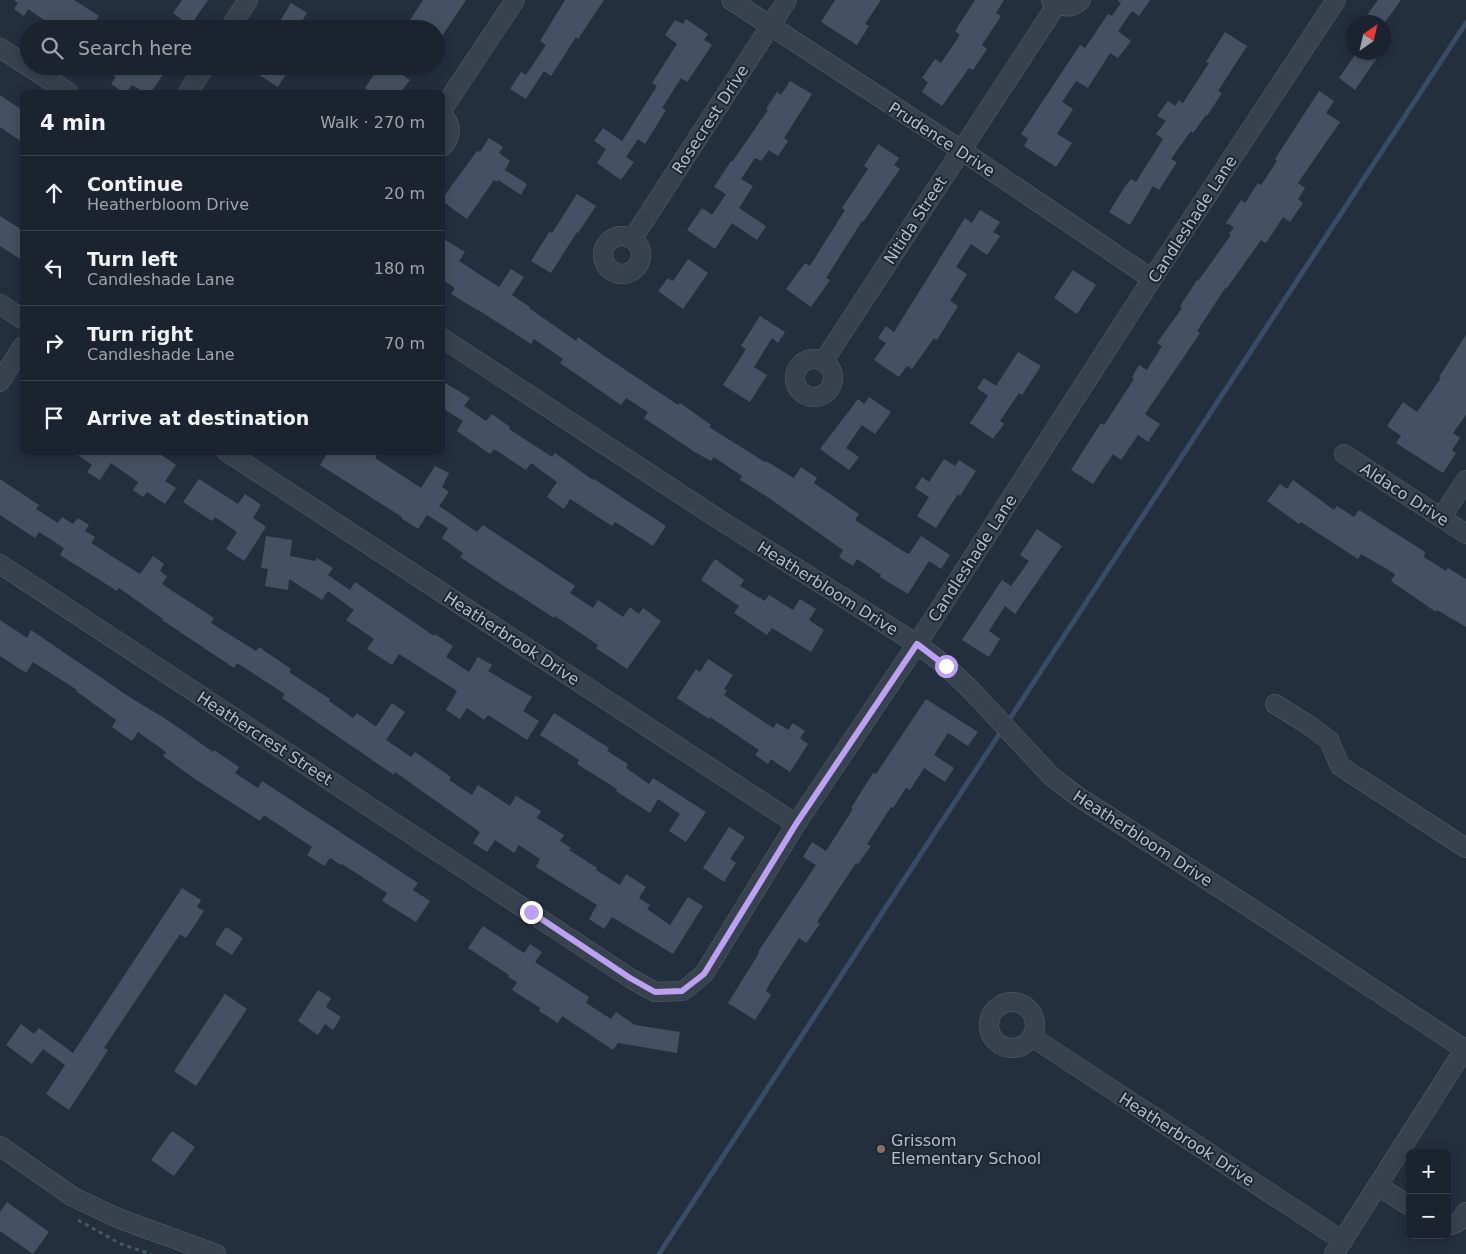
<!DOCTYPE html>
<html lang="en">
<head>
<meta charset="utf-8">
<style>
	:root { --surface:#1b232e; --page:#282f3a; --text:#f1f3f6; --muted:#a0a4aa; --line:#39404a }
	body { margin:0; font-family:"DejaVu Sans",sans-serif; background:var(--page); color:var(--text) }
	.controls { position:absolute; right:15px; bottom:15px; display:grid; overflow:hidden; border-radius:8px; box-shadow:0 2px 12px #0003 }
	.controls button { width:45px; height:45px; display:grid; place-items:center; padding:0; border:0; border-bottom:1px solid var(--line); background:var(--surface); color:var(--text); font:25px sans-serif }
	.compass { position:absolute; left:1346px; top:15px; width:45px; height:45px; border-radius:50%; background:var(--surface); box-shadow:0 2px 12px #0003; rotate:34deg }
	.stop { position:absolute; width:15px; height:15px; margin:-11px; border:4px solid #bca0f2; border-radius:50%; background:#fff }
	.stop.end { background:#bca0f2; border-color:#fff; box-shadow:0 1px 5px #0008 }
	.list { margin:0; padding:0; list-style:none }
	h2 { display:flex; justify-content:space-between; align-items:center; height:65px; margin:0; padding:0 20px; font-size:21px }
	h2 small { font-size:16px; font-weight:400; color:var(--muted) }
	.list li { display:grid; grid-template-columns:32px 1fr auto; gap:15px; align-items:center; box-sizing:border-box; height:75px; padding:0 20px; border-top:1px solid var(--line) }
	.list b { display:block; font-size:19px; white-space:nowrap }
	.list p { margin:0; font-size:16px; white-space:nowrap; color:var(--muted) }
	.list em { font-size:16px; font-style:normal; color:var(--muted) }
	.icon { flex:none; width:28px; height:28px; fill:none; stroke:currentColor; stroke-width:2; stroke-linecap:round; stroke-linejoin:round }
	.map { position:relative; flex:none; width:1466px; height:1254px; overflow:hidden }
	.search { position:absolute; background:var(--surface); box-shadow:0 2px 12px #0003; left:20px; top:20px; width:425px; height:55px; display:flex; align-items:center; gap:12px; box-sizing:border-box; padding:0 18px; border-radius:28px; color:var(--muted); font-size:19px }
	.panel { position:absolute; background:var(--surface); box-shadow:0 2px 12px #0003; left:20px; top:90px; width:425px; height:365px; border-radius:8px }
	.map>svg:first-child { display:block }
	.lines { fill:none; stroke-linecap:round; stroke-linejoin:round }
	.stream { stroke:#394c67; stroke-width:5 }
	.building { fill:#455162 }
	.minor-casing { stroke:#565f6c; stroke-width:20 }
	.path { stroke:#44595c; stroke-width:3; stroke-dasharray:4 4; stroke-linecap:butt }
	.minor { stroke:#38414e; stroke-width:19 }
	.route { stroke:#bca0f2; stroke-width:6 }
	.education-dot { fill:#8d6e63; stroke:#1d2633; stroke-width:2 }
	.labels { text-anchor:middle; stroke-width:4; stroke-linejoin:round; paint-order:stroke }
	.street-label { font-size:16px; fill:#b4bcc9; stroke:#1d2633 }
	.poi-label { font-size:16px; fill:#b4bcc9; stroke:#1d2633; text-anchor:start }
</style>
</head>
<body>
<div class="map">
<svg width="1466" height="1254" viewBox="0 0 1466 1254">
	<rect width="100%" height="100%" fill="#242f3e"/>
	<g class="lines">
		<g class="stream">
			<path d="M1007,723L1466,23"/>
			<path d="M659,1254L1002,730"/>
		</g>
	</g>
	<g class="building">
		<path d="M14,0H74L99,16L90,29H57L28,9L24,16L14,9L18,3Z"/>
		<path d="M182,0H208L190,26L173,13Z"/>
		<path d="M423,0H466L436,45V29H418L408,23Z"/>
		<path d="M565,0H604L578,39L576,37L551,76L544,71L526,99L510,89L521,72L526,75L546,45L540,41Z"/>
		<path d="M835,0H881L865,24L869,26L857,45L821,22Z"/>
		<path d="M975,0H1004L996,13L1001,16L982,45L987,49L973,70L969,68L942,106L922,92L928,82L922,78L935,59L941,63L960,35L955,31Z"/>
		<path d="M1117,0H1150L1139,16L1132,11L1118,31L1131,41L1118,58L1110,53L1088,88L1076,81L1062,102L1073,109L1057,134L1072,143L1056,167L1024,146L1028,139L1021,134L1080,45L1085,48L1108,14L1112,16L1121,3Z"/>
		<path d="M1378,0H1401L1385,22H1362Z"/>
		<path d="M291,3L307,13L297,29H275Z"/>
		<path d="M686,19L708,34L704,40L712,45L687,82L681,78L662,108L666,110L645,144L638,139L626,157L634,162L621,180L597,163L606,149L594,141L603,128L622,141L657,86L652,83L677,44L665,35L675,20L683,24Z"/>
		<path d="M1225,32L1247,46L1218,91L1222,93L1207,116L1206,115L1193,133L1191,131L1171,159L1177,162L1159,190L1153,186L1130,225L1109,212L1126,185L1131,179L1136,182L1163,139L1156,134L1166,121L1157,116L1168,101L1175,106L1179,100L1183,103L1209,63L1206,62Z"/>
		<path d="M1357,52H1381L1355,90L1339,78Z"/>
		<path d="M101,66H169L151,92H144L132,85L127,92H123L111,84L116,77Z"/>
		<path d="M245,66H291L278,87Z"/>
		<path d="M380,66H390L410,80L401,92H371L365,88Z"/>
		<path d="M790,81L812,94L784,138L788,141L778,156L769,150L761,161L755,158L741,179L753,186L739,208L766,226L757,240L732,223L715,249L687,230L702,208L712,215L726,194L714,187L731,161L732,162L768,110L766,109L777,92L781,95Z"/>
		<path d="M1319,91L1334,101L1326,113L1340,122L1298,183L1305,188L1298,199L1303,203L1290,222L1283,217L1266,243L1261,240L1227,288L1226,287L1197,331L1200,333L1145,414L1160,424L1148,442L1138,435L1121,460L1113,454L1093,484L1071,470L1101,423L1104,425L1134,379L1132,377L1139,365L1147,370L1162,346L1157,343L1182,308L1180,306L1197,280L1198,281L1231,235L1229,234L1234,227L1226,223L1241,200L1245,203L1258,183L1261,185L1277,161L1275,159Z"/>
		<path d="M0,95L22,110V142L0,127Z"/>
		<path d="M489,138L503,147L499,153L510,161L505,170L527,184L521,195L498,180L497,182L494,180L467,219L442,201V199L477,151L480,152Z"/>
		<path d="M878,144L899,158L894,165L900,169L863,222L862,221L826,278L830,280L811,307L786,289L805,263L810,266L845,210L842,208L868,169L864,166Z"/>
		<path d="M577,194L596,206L578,233L577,232L551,273L531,261L550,231L552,233Z"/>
		<path d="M980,210L1000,222L993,232L1000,236L987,255L971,244L956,267L967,274L950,301L958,306L937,340L934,338L912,369L907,366L899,377L874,360L886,343L878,338L886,326L894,332L965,218L972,223Z"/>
		<path d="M0,216L22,230V260L0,246Z"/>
		<path d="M442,238L465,252L459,261L499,287L511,269L524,277L512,295L530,307L529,308L576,341L578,337L603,355L678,405L680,403L711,425L709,427L765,462L766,461L794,478L801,467L817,478L814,483L859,514L855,520L906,553L909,554L921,536L950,555L941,569L929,561L908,594L880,577L881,575L857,559L853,566L839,557L843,550L766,496L740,480L742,476L714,457L711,461L693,451L644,418L648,412L626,398L621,405L560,363L563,359L534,339L531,344L477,309V310L451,294L455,288L442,279Z"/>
		<path d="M688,259L708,273L683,309L658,291L668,278L673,281Z"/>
		<path d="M1073,270L1096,285L1077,314L1054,298Z"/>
		<path d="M760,316L785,332L778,343L772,338L754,367L767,375L750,402L723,385L746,349L741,346Z"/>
		<path d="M1466,335V415L1453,433L1460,438L1452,450L1456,453L1443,473L1396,443L1401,436L1387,426L1403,402L1417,412L1441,378L1439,377Z"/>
		<path d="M1018,352L1041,366L1022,395L1019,393L1000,421L1004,424L993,439L970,423L988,396L977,388L984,378L996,386Z"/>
		<path d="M442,381L470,398L464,406L486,421L492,414L510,427L509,429L552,457L555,453L593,480L594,479L666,526L653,546L615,522L612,526L570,499L564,509L547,497L557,482L531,463L526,470L494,449L490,454L457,431L463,421L442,408Z"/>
		<path d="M869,397L891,412L875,434L862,425L846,448L859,457L849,470L820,449L858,399L864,404Z"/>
		<path d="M74,452H157L176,465L165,481L176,488L165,504L147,492L143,497L133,490L138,482L111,463L100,480L87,472L92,465Z"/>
		<path d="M328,452H379L375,458L421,488L435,466L449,473L442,487L449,492L439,506L477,532L483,525L575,586L570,593L593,608L598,600L623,617L630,607L639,614L643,608L661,621L627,669L596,648L598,645L555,616L554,618L511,590V591L460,557L463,553L442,538L448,528L427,515L418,529L401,518L402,517L320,465Z"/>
		<path d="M944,459L955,466L959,460L976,471L960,496L958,494L936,528L917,516L929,497L915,488L922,477L929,482Z"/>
		<path d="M0,479L39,505L36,509L58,523L62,517L73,524L78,518L89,525L85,531L95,537L91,543L140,574L153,556L164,564L160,571L167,576L162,584L214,618L211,623L256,651L259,647L291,669L289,672L330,699L329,701L353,718L357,713L375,726L377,725L392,703L405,712L386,740L411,757L415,752L451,777L449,780L472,795L478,785L510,806L516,796L541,811L537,818L564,835L560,841L571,848L569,850L597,868L596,870L620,885L626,874L646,887L639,898L650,905L647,909L670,925L688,897L703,906L673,954L612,917L604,929L589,919L597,905L536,867L540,859L519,845L514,853L495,840L487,852L473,843L480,832L395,772L394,775L321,725L282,698L285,694L237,663L234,668L162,620L163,619L119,588L117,591L60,555L64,548L39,532L35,538L0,515Z"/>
		<path d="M199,479L238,504L245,494L261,505L253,518L266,527L244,561L226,549L237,532L215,517L212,521L183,502Z"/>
		<path d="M1293,480L1334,510L1337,506L1354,517L1359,510L1425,552L1424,557L1446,571L1448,568L1466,579V627L1437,610L1436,612L1391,581L1395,574L1361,554L1358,559L1301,522L1299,524L1267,501L1280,484L1287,489Z"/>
		<path d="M1037,529L1062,546L1015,614L1005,606L989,631L1000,639L989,657L962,640L1002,580L1011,586L1029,561L1020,555Z"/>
		<path d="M266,536L292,540L290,556L315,561L317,558L333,568L328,575L350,590L355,582L434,636L435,634L453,646L446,657L469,672L478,657L492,665L488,671L532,697L523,711L539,721L527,740L488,715L484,720L467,708L460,719L446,710L457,691L399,654L392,665L367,649L374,639L346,620L354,610L328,591L322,600L289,579L288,590L265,586L268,569L261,568Z"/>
		<path d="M715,559L744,580L740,586L765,601L769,595L793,610L800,599L816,609L809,620L824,630L811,652L772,628L767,635L734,613L739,606L701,580Z"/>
		<path d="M0,620L27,638L31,630L131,698L169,721L213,752L214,750L239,767L235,773L258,788L262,781L418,883L413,890L430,901L416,922L382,901L387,893L342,864L341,865L330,858L324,866L307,855L312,847L264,815L260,821L195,779L163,756L166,752L138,732L132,741L112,727L116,720L76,691L77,690L33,662L26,673L0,656Z"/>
		<path d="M708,659L733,675L724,689L727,691L724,695L773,728L777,723L788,730L793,723L805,731L800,738L808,744L790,772L771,759L768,764L755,755L759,750L710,717L709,719L677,698L696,669L700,672Z"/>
		<path d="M926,699L978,732L968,746L948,733L934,755L954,768L945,782L924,768L910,790L906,788L893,808L891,807L867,844L871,846L858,864L856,863L817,922L820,924L806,943L799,938L770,983L766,991L771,995L755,1020L728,1003L759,953L758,952L816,865L803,857L812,842L826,851L853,809L851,808L873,773L876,774Z"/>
		<path d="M554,713L609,748L607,751L628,764L626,768L649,784L653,778L706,812L686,842L669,831L680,814L658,799L650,813L616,791L617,789L577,764L579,760L540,735Z"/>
		<path d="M729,827L745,837L730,859L736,863L724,882L703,868Z"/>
		<path d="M182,888L201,900L197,907L204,911L186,938L180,934L104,1048L108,1050L69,1110L46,1094L65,1065L43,1049L32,1064L6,1045L21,1024L34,1034L39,1028L73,1053Z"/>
		<path d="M483,926L524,953L530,944L542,952L535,962L589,997L586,1003L611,1019L616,1012L635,1025L680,1032L677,1053L618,1043L613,1050L562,1016L558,1023L539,1011L540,1008L512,990L517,982L508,977L509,975L468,948Z"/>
		<path d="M226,927L243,938L232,955L215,944Z"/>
		<path d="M318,990L331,998L326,1007L341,1017L333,1030L325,1024L318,1035L298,1021Z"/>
		<path d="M225,994L247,1009L196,1086L174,1071Z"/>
		<path d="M172,1131L195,1147L174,1176L151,1160Z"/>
		<path d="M7,1202L49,1232L33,1254L0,1231V1212Z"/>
	</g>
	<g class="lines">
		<g class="minor-casing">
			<g id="minor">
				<path d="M731,0L961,150L1152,279"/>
				<path d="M1051,0C1062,7 1070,10 1081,0"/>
				<path d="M229,29L248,0"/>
				<path d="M0,48L68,92"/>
				<path d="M188,92L205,66"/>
				<path d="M442,110L515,0"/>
				<path d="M442,115C453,125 452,137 442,147"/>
				<circle cx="622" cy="255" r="19"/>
				<path d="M633,238L787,0"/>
				<path d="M0,304L22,319"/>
				<path d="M442,338L723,522L917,644L946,666L971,690L1051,776L1077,796L1257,912L1464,1049"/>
				<circle cx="814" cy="378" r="19"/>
				<path d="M823,362L1057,4"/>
				<path d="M0,382L22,347"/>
				<path d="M227,452L796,824"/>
				<path d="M1344,454L1466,534"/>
				<path d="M1441,518L1466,480"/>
				<path d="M0,564L630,978L655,992L683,991L704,974L796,824L917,644L1152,279L1336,0"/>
				<path d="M1275,704L1310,726L1329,740L1340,766L1466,848"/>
				<circle cx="1012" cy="1025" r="23"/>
				<path d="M1032,1037L1343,1241"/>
				<path d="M0,1146L73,1197L120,1219L216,1254"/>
				<path d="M1378,1186L1410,1206"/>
				<path d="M1447,1225C1457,1225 1461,1220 1466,1212"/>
				<path d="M1334,1254L1466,1047"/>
			</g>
		</g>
		<path class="path" d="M78,1220L121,1244L151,1254"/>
		<use href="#minor" class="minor"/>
	</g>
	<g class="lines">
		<path class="route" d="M531,912L630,978L655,992L682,991L704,974L796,824L917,644L946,666"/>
	</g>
	<circle class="education-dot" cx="881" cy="1149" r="5"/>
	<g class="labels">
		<g class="street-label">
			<text transform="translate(710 119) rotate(-57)" y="6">Rosecrest Drive</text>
			<text transform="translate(942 139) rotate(33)" y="6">Prudence Drive</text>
			<text transform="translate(1192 219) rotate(-57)" y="6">Candleshade Lane</text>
			<text transform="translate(915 220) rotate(-57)" y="6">Nitida Street</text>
			<text transform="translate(1405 494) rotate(33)" y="6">Aldaco Drive</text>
			<text transform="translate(972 558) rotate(-57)" y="6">Candleshade Lane</text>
			<text transform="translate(828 588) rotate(32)" y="6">Heatherbloom Drive</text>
			<text transform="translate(512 638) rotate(33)" y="6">Heatherbrook Drive</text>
			<text transform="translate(265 738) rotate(33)" y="6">Heathercrest Street</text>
			<text transform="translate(1143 838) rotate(33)" y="6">Heatherbloom Drive</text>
			<text transform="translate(1187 1139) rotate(33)" y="6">Heatherbrook Drive</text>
		</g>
		<g class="poi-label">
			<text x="891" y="1146">Grissom<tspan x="891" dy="18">Elementary School</tspan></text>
		</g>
	</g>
</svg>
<div class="controls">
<button>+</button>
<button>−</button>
</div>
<svg class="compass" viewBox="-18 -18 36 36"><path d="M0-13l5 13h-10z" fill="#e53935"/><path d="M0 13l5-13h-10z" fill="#a0a4aa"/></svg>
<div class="stop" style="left:946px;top:666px"></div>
<div class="stop end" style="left:531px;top:912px"></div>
<div class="search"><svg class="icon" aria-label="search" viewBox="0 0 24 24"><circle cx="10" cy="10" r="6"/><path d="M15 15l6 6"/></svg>Search here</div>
<section class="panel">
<h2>4 min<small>Walk · 270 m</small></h2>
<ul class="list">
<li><svg class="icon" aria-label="ahead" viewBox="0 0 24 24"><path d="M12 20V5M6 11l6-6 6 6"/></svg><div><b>Continue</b><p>Heatherbloom Drive</p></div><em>20 m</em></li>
<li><svg class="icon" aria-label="left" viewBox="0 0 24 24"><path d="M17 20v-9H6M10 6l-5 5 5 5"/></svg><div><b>Turn left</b><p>Candleshade Lane</p></div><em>180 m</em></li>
<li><svg class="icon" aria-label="right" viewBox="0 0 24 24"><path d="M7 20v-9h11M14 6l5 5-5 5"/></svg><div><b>Turn right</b><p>Candleshade Lane</p></div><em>70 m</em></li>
<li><svg class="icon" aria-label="arrive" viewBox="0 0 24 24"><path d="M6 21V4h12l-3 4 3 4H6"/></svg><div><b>Arrive at destination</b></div></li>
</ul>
</section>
</div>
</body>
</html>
